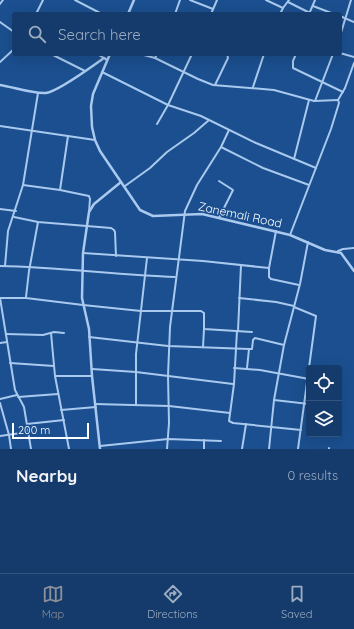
<!DOCTYPE html>
<html lang="en">
<head>
<meta charset="utf-8">
<style>
	:root { --surface:#143b6b; --page:#214673; --text:#f1f3f6; --muted:#9dadc1; --line:#33557e; --accent:#8c9099 }
	body { margin:0; font-family:Quicksand,sans-serif; background:var(--page); color:var(--text) }
	.controls { position:absolute; right:12px; bottom:12px; display:grid; overflow:hidden; border-radius:4px; box-shadow:0 4px 16px #0002 }
	.controls button { width:36px; height:36px; display:grid; place-items:center; padding:0; border:0; border-bottom:1px solid var(--line); background:var(--surface); color:var(--text); font:20px sans-serif }
	.scale { position:absolute; left:12px; bottom:10px; width:77px; box-sizing:border-box; padding-left:4px; border:2px solid #fff; border-top:0; font-size:11px; line-height:14px; white-space:nowrap; color:#fff; -webkit-text-stroke:3px #1b4f8f; paint-order:stroke }
	.list { margin:0; padding:0; list-style:none }
	h2 { display:flex; justify-content:space-between; align-items:center; height:52px; margin:0; padding:0 16px; font-size:17px }
	h2 small { font-size:13px; font-weight:400; color:var(--muted) }
	.icon { flex:none; width:22px; height:22px; fill:none; stroke:currentColor; stroke-width:2; stroke-linecap:round; stroke-linejoin:round }
	.map { position:relative; flex:none; width:354px; height:449px; overflow:hidden }
	.search { position:absolute; background:var(--surface); box-shadow:0 4px 16px #0002; left:12px; right:12px; top:12px; height:44px; display:flex; align-items:center; gap:10px; box-sizing:border-box; padding:0 14px; border-radius:4px; color:var(--muted); font-size:15px }
	.sheet { height:124px; background:var(--surface) }
	nav { display:flex; justify-content:space-around; align-items:center; box-sizing:border-box; height:56px; border-top:1px solid var(--line); background:var(--surface); font-size:11px; color:var(--muted) }
	nav a { display:grid; justify-items:center; gap:2px }
	nav .on { color:var(--accent) }
	.map>svg:first-child { display:block }
	.lines { fill:none; stroke-linecap:round; stroke-linejoin:round }
	.minor { stroke:#a9c9ee; stroke-width:2 }
	.tertiary { stroke:#a9c9ee; stroke-width:2.5 }
	.labels { text-anchor:middle; stroke-width:3; stroke-linejoin:round; paint-order:stroke }
	.street-label { font-size:12px; fill:#fff; stroke:#1b4f8f }
</style>
</head>
<body>
<div class="map">
<svg width="354" height="449" viewBox="0 0 354 449">
	<rect width="100%" height="100%" fill="#1b4f8f"/>
	<g class="lines">
		<g class="minor">
			<path d="M75,0L102,14"/>
			<path d="M190,0L213,9"/>
			<path d="M266,0L283,8"/>
			<path d="M288,2L310,13"/>
			<path d="M0,4L3,0"/>
			<path d="M313,6L334,14"/>
			<path d="M36,14L43,0"/>
			<path d="M175,14L180,0"/>
			<path d="M211,14L217,0"/>
			<path d="M280,14L283,8L289,0"/>
			<path d="M309,14L315,0"/>
			<path d="M340,16L354,22"/>
			<path d="M0,22L14,32"/>
			<path d="M340,36L351,0"/>
			<path d="M340,53L354,57"/>
			<path d="M51,54L85,71"/>
			<path d="M97,54L104,58"/>
			<path d="M140,54L155,58L198,79L213,85L274,90L314,101L338,100"/>
			<path d="M296,54L293,61V68L343,92"/>
			<path d="M155,58L157,54"/>
			<path d="M0,62L14,49"/>
			<path d="M102,72L168,105L201,116L256,143L316,168"/>
			<path d="M215,85L228,58L227,54"/>
			<path d="M253,87L264,54"/>
			<path d="M315,101L333,54"/>
			<path d="M157,124L168,105L192,54"/>
			<path d="M0,126L95,140"/>
			<path d="M221,147L263,168L309,185"/>
			<path d="M294,159L309,100"/>
			<path d="M23,185L60,190L89,196L90,199L89,212"/>
			<path d="M125,186L150,168L167,152L194,133L209,120"/>
			<path d="M60,190L68,136"/>
			<path d="M0,209L16,211"/>
			<path d="M14,217L38,222L111,228L114,230L115,232L116,256"/>
			<path d="M219,218L233,190L219,181"/>
			<path d="M290,235L331,129L339,103L338,100L345,88L354,63"/>
			<path d="M338,251L343,249L354,248"/>
			<path d="M83,253L203,261L269,268L276,231"/>
			<path d="M0,266C59,267 117,275 175,277"/>
			<path d="M5,266L8,231L23,185L38,93"/>
			<path d="M269,268V277L271,279L299,285"/>
			<path d="M26,297L29,271L38,222"/>
			<path d="M0,298H26L83,305L141,311H201L204,313V329L252,332"/>
			<path d="M0,298L15,390L24,407L31,449"/>
			<path d="M239,298L276,302L294,306"/>
			<path d="M294,307L316,316L298,449"/>
			<path d="M237,331L234,384L229,421L233,423L301,430"/>
			<path d="M238,331L241,265"/>
			<path d="M51,333L55,376L69,449"/>
			<path d="M6,334L43,335L54,332L64,333"/>
			<path d="M89,337L168,346L249,349H252L253,340L255,338L284,345"/>
			<path d="M0,343L7,342"/>
			<path d="M203,347L204,329"/>
			<path d="M10,363L54,366"/>
			<path d="M234,368L260,370L309,379"/>
			<path d="M247,368L249,349"/>
			<path d="M92,369L136,372L233,384"/>
			<path d="M55,376H92"/>
			<path d="M339,383H340"/>
			<path d="M18,397L58,394"/>
			<path d="M0,399L17,395"/>
			<path d="M274,400L309,404"/>
			<path d="M0,403L9,435L11,449"/>
			<path d="M95,404L169,406L230,413"/>
			<path d="M136,405V354L147,258"/>
			<path d="M61,410L96,407"/>
			<path d="M27,424L64,420"/>
			<path d="M0,436L28,432"/>
			<path d="M100,446L168,439L221,441"/>
			<path d="M329,448V449"/>
			<path d="M167,449L169,423L168,376L170,327L185,211L197,185L221,147L229,130"/>
			<path d="M204,449V440"/>
			<path d="M242,449L246,424"/>
			<path d="M269,449L274,400L284,345L300,284L308,242"/>
		</g>
		<g class="tertiary">
			<path d="M128,14L134,0"/>
			<path d="M110,54L93,94L91,106L92,127L95,140L100,151L140,210L153,216L202,214L290,235L325,250L341,253L354,271"/>
			<path d="M0,85C13,87 33,94 46,93C59,91 91,67 104,58L107,60"/>
			<path d="M100,449L92,376L89,329L82,298L83,253L89,212L94,204L121,182"/>
		</g>
	</g>
	<g class="labels">
		<g class="street-label">
			<text transform="translate(240 215) rotate(12)" y="4">Zanemali Road</text>
		</g>
	</g>
</svg>
<div class="controls">
<button><svg class="icon" aria-label="locate" viewBox="0 0 24 24"><circle cx="12" cy="12" r="6"/><path d="M12 2v4M12 18v4M2 12h4M18 12h4"/></svg></button>
<button><svg class="icon" aria-label="layers" viewBox="0 0 24 24"><path d="M12 4l9 5-9 5-9-5zM3 14l9 5 9-5"/></svg></button>
</div>
<div class="scale">200 m</div>
<div class="search"><svg class="icon" aria-label="search" viewBox="0 0 24 24"><circle cx="10" cy="10" r="6"/><path d="M15 15l6 6"/></svg>Search here</div>
</div>
<section class="sheet">
<h2>Nearby<small>0 results</small></h2>
<ul class="list">
</ul>
</section>
<nav>
<a class="on"><svg class="icon" aria-label="map" viewBox="0 0 24 24"><path d="M3 6l6-2 6 2 6-2v14l-6 2-6-2-6 2zM9 4v14M15 6v14"/></svg>Map</a>
<a><svg class="icon" aria-label="directions" viewBox="0 0 24 24"><path d="M12 3l9 9-9 9-9-9zM9 14v-3h6M13 9l2 2-2 2"/></svg>Directions</a>
<a><svg class="icon" aria-label="saved" viewBox="0 0 24 24"><path d="M7 4h10v16l-5-4-5 4z"/></svg>Saved</a>
</nav>
</body>
</html>
